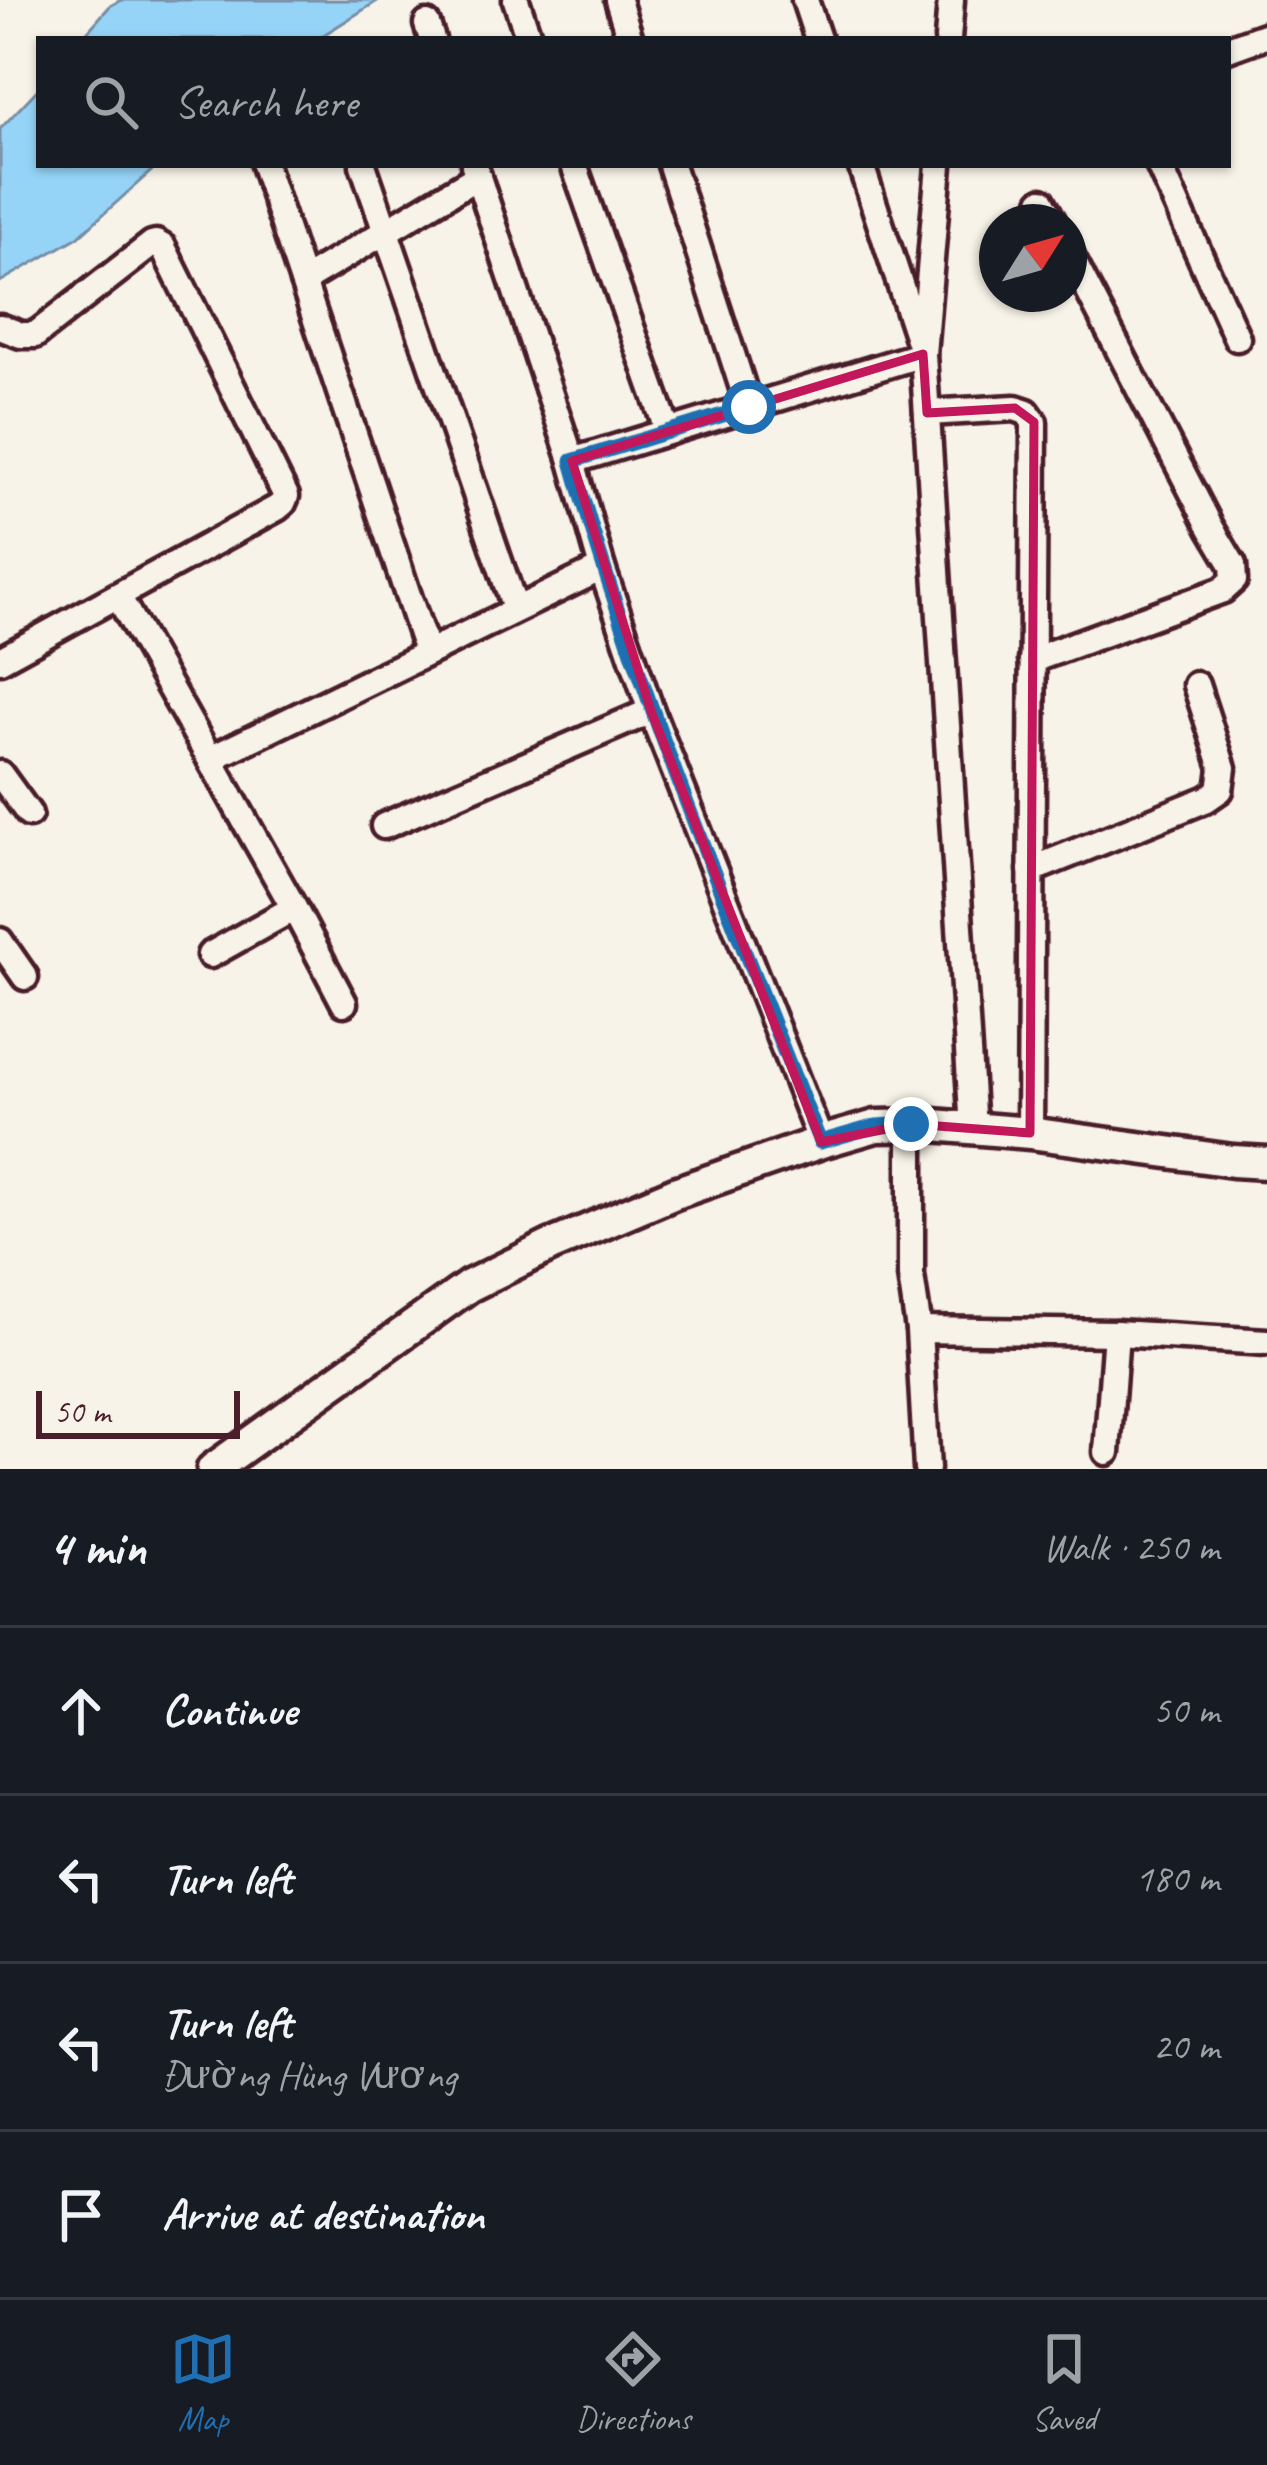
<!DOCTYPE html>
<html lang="en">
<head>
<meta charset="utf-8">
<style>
	:root { --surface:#171b24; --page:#242831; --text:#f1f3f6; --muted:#9ea1a6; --line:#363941; --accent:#1f6fb2 }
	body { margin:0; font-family:Caveat,sans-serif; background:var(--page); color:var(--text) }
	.compass { position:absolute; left:979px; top:204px; width:108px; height:108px; border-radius:50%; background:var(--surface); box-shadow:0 3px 9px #0004; rotate:53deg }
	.scale { position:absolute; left:36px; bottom:30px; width:204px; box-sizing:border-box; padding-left:12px; border:6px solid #4a1f2b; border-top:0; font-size:33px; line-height:42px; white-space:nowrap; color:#4a1f2b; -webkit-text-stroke:9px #f7f3e8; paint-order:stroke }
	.stop { position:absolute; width:36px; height:36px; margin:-27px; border:9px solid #1f6fb2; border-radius:50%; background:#fff }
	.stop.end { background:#1f6fb2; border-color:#fff; box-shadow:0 3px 12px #0008 }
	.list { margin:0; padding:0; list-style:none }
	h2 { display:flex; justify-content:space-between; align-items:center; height:156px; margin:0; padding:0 48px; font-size:51px }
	h2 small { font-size:39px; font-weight:400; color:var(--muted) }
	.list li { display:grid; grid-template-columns:78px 1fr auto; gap:36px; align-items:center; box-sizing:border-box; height:168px; padding:0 48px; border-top:3px solid var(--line) }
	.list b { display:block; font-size:45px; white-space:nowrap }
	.list p { margin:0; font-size:39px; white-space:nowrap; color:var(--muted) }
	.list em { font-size:39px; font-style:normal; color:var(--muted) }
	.icon { flex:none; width:66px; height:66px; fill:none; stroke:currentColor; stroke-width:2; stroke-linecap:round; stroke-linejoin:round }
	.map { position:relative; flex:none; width:1267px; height:1469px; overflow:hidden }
	.search { position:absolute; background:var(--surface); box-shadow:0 3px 9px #0004; left:36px; right:36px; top:36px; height:132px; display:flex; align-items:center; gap:30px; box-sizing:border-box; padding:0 42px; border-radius:0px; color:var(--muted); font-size:45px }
	.sheet { height:828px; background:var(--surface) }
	nav { display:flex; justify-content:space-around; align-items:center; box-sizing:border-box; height:168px; border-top:3px solid var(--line); background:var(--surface); font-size:33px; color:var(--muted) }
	nav a { display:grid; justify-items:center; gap:6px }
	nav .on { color:var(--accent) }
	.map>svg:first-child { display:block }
	.water { fill:#95d4f6; stroke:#778ca5; stroke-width:3 }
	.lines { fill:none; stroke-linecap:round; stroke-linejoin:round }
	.minor-casing { stroke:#4a1f2b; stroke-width:33 }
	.tertiary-casing { stroke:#4a1f2b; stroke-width:39 }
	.minor { stroke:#f7f3e8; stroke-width:24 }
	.tertiary { stroke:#f7f3e8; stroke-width:30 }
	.route { stroke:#1f6fb2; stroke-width:15 }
	.marked { fill:none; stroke:#c2185b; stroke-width:9; stroke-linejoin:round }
</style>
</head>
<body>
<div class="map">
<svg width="1267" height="1469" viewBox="0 0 1267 1469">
	<rect width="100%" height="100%" fill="#f7f3e8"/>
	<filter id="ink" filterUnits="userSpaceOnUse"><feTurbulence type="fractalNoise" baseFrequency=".00833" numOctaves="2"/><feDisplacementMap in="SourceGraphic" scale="24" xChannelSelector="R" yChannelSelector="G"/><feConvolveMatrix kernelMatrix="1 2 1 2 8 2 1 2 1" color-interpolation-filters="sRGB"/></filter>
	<g filter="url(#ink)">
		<g class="water">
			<path d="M121,0H379L317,39H81L110,6Z"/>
			<path d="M39,88V165H158L78,237L0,282V129Z"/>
		</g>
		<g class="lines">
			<g class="minor-casing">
				<g id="minor">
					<path d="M516,0L529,39"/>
					<path d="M618,0L630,39"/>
					<path d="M805,0L818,39"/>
					<path d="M427,24L432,39"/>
					<path d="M948,39L951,0"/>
					<path d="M1228,49L1267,35"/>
					<path d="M264,165L427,652"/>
					<path d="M363,165L515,608"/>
					<path d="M474,165L572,461L602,568L651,711L821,1142"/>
					<path d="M574,165L668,432"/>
					<path d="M671,165L749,407"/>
					<path d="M939,165L923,354L973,1128"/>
					<path d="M1159,165L1237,338"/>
					<path d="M1042,201L1053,222"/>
					<path d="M303,281L478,176"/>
					<path d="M0,327L21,335H35L152,244L156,243L163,247L286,496L283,503L277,508L0,660"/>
					<path d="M927,413L1015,408L1027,412L1034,422L1030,1133"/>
					<path d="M572,461L923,354L861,165"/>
					<path d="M118,596L294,908L344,1003"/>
					<path d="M1032,660L1223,590L1234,580L1233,565L1211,528L1069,253"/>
					<path d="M210,759L602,568"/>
					<path d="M0,774L29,814"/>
					<path d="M384,826L651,711"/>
					<path d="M1031,870L1207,799L1220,790L1223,768L1196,685"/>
					<path d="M0,941L25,977"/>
					<path d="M210,955L294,908"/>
					<path d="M911,1124V1276L919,1330"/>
					<path d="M1107,1452L1116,1333"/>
					<path d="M927,1469L919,1330L1116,1333L1267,1342"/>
				</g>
			</g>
			<g class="tertiary-casing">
				<path id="tertiary" d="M213,1469L469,1286L550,1246L675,1193L821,1142L876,1126L933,1125L1030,1133L1233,1161L1267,1163"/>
			</g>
			<use href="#minor" class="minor"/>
			<use href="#tertiary" class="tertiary"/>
		</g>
	</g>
	<g class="lines" filter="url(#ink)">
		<path class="route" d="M749,407L572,461C637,694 732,917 820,1142L876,1126L911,1124"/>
	</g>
	<path class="marked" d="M923,354L927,413L1015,408L1034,422L1030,1133L911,1124L821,1142L651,711L572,461Z"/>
</svg>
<svg class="compass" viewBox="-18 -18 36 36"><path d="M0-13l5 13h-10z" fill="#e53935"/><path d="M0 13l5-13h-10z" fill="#9ea1a6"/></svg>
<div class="scale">50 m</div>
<div class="stop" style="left:749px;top:407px"></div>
<div class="stop end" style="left:911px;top:1124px"></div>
<div class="search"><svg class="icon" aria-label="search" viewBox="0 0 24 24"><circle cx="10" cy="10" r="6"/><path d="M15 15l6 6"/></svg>Search here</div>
</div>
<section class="sheet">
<h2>4 min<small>Walk · 250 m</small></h2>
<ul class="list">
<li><svg class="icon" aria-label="ahead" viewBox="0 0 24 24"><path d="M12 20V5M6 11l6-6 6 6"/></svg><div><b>Continue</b></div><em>50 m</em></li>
<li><svg class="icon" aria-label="left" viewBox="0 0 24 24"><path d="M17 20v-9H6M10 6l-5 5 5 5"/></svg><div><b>Turn left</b></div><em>180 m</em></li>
<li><svg class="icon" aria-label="left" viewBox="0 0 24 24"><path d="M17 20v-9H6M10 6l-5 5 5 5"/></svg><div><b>Turn left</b><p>Đường Hùng Vương</p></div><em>20 m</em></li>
<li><svg class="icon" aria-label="arrive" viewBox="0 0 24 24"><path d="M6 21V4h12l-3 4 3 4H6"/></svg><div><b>Arrive at destination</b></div></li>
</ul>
</section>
<nav>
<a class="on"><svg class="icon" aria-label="map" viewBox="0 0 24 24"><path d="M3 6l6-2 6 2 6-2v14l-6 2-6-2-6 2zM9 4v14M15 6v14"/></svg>Map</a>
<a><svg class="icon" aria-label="directions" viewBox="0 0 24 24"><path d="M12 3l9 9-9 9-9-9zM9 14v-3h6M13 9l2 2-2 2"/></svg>Directions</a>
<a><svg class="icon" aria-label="saved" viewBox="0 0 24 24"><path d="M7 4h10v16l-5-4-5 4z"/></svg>Saved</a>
</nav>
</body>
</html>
